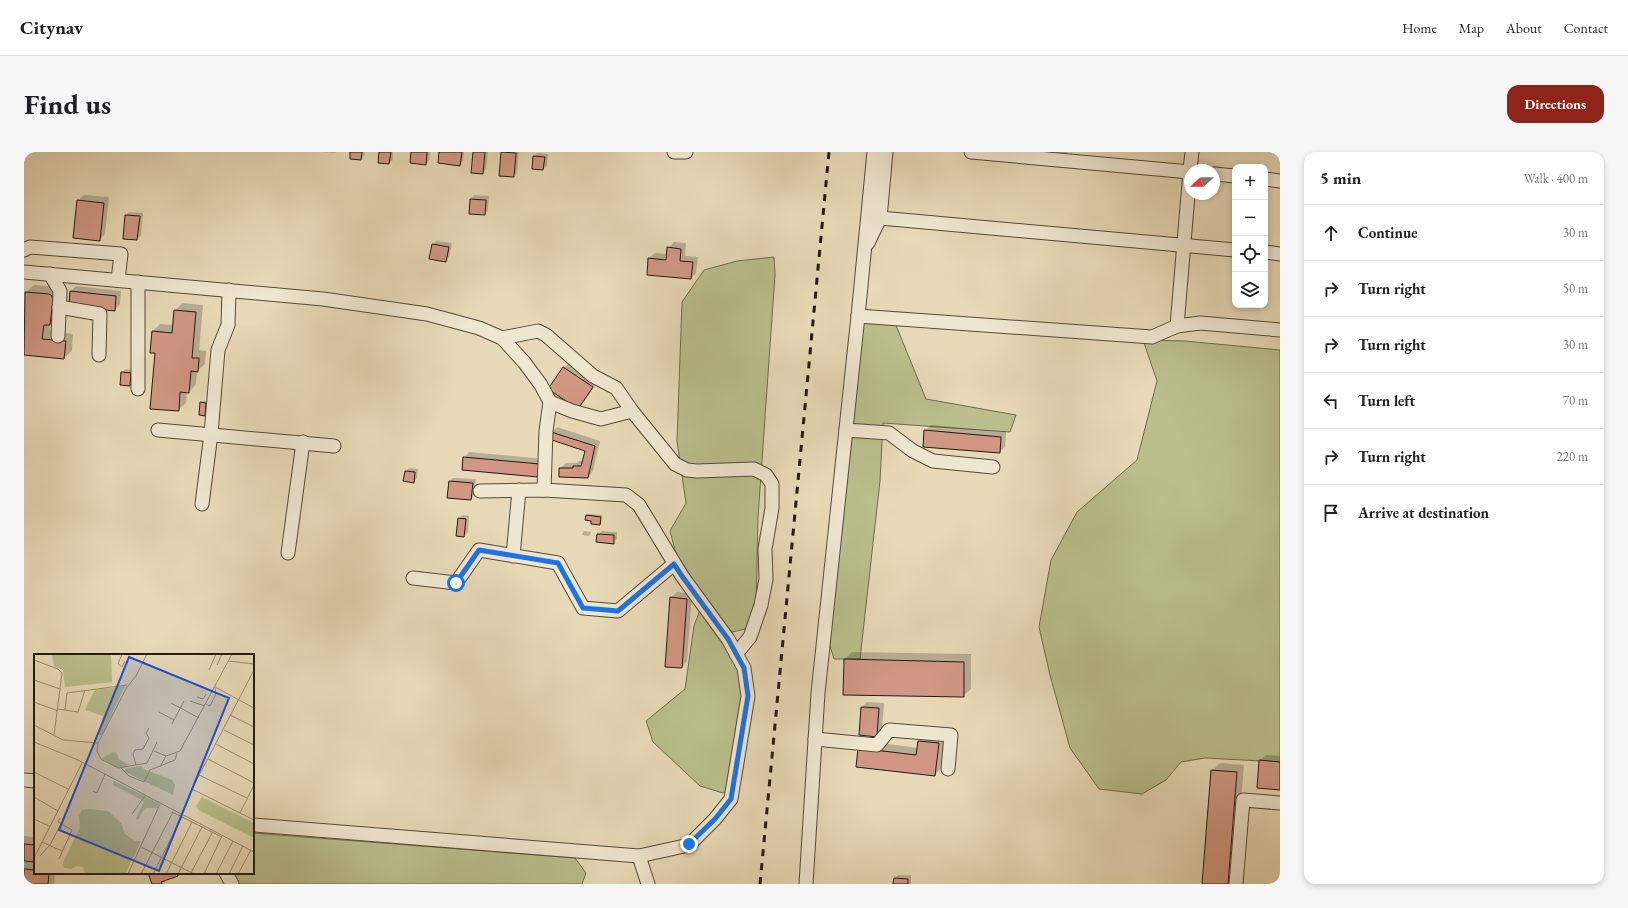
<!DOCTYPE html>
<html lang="en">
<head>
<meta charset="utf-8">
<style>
	:root { --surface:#fff; --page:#f6f6f6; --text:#202124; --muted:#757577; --line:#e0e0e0; --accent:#8f2418 }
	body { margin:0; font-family:"EB Garamond",serif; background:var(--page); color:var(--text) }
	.controls { position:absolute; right:12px; top:12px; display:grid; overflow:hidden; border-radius:8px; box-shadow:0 2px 6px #0003 }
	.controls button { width:36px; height:36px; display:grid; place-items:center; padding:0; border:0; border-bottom:1px solid var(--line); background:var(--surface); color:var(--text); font:20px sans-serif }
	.compass { position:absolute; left:1160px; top:12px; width:36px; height:36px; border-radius:50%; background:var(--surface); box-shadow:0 2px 6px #0003; rotate:248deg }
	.stop { position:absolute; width:12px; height:12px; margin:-9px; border:3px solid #1a73e8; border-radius:50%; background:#fff }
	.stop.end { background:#1a73e8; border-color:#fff; box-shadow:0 1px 4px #0008 }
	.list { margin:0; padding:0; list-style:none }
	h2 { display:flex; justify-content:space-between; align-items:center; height:52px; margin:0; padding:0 16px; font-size:17px }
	h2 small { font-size:13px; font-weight:400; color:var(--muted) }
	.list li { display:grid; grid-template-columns:26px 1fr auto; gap:12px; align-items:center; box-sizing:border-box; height:56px; padding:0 16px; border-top:1px solid var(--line) }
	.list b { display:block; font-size:15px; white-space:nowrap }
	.list em { font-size:13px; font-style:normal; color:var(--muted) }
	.icon { flex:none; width:22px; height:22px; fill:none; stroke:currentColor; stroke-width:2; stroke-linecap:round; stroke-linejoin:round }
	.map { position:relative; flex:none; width:1256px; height:732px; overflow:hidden; border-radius:12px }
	header { display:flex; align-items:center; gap:24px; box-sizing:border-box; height:56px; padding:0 20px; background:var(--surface); border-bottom:1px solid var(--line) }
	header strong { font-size:19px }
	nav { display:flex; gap:22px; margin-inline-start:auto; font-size:14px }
	.intro { display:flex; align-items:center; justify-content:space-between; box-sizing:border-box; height:96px; padding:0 24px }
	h1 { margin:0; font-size:28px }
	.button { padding:10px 18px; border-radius:12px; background:var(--accent); color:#fff; font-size:14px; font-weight:700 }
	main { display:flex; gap:24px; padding:0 24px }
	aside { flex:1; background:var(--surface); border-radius:12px; box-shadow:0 2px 6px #0003 }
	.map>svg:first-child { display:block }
	.green { fill:#b9be8c; stroke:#6e6c4e }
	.shadow { fill:#0003 }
	.building { fill:#d19784; stroke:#231a0f }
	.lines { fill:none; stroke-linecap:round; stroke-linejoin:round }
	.minor-casing { stroke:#544a39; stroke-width:15 }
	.minor { stroke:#efe6d0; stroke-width:13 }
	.rail { stroke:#231a0f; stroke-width:3; stroke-dasharray:7 7; stroke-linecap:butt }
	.route { stroke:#1a73e8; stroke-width:5 }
	.inset-road { fill:none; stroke:#998d74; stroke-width:1 }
	.view { fill:#1d4ed8; fill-opacity:0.15; stroke:#1d4ed8; stroke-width:2 }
	.inset-edge { fill:none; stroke:#231a0f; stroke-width:2 }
</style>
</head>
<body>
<header>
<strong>Citynav</strong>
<nav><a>Home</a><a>Map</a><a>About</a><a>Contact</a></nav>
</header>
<div class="intro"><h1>Find us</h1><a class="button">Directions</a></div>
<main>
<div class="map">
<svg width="1256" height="732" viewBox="0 0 1256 732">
	<rect width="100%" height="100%" fill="#e7d9b7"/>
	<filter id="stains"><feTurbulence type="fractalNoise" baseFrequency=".005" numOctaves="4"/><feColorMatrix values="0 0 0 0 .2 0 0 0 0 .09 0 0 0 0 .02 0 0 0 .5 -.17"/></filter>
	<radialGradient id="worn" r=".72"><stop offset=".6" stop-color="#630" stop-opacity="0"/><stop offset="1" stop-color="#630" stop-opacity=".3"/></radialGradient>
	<g class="green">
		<path d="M750,105L751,123L734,365L732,453L726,476L708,480L694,465L652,402L646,379L662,351L653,289L658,150L680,118L713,109Z"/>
		<path d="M847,164L869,166L902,247L992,263L986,280L859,271L856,329L836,507H810L800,474L836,172Z"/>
		<path d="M1119,188L1161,189L1256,198V610L1181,606L1157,610L1142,628L1118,642L1075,637L1046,596L1026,523L1015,475L1027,408L1053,360L1113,308L1133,229Z"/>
		<path d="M676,458L722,526L714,631L699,641L676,634L629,590L622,569L661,537L670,474Z"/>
		<path d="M229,681L551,706L562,721L558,732H212L206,721H229Z"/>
	</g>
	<g class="shadow">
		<path d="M297,0H312L311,1Z"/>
		<path d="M327,0H341L340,4L337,7Z"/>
		<path d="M356,0H369V8L365,11Z"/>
		<path d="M388,0H406L405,8L402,12Z"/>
		<path d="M416,0H440L439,9L436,13Z"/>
		<path d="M450,0H464L462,17L458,21Z"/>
		<path d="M478,0H495L493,21L489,24L476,23Z"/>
		<path d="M1032,0H1044L1042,2L1032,1Z"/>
		<path d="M513,1L524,2L523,14L519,17L510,4Z"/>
		<path d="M60,43L85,45L81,82L75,88L54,48Z"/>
		<path d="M450,43L465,44L464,58L461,62L446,61L447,47Z"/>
		<path d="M105,60L119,61L117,83L113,87L102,63Z"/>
		<path d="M413,89L428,91L425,105L421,109L409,92Z"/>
		<path d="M650,90L662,91L661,104L674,105L672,121L667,126L625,106L631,101L644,102V96Z"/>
		<path d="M10,133L33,135V165L26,172V179L49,182L48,199L40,206L0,202V160L2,140Z"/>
		<path d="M52,134L97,139L96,152L90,158L47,139Z"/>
		<path d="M158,151L179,153L175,198L182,199L181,212L173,219L172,232L165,240L163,239L162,251L154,258L132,200L129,179L136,172L149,173L151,159Z"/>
		<path d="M546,210L574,229L560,250L554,256L526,237L540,216Z"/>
		<path d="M102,217L110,218L109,229L106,233L98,220Z"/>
		<path d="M178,249H183L182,261L180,263L177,251Z"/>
		<path d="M907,273L982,280L981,295L975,300L901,279Z"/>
		<path d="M533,275L576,289L569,319L564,325L536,316L542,311H553L555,309H559L562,298L528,280Z"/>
		<path d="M445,300L521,307L514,324L440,306Z"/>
		<path d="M385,316L394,317L393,326L389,330L382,319Z"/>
		<path d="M429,326L452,327L450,343L447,347L426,329Z"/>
		<path d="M565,362L578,363L577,370L576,372L568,368L563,363Z"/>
		<path d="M438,363L445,364L444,380L440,384L435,367Z"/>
		<path d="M560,379L567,380L566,383L565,384L558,383Z"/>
		<path d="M578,379L593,380V387L589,390L574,382Z"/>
		<path d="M653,440L668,442L663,509L658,515L647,446Z"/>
		<path d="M828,500L947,502V537L939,544L820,508Z"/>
		<path d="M843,550L860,551L858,578L853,583L838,555Z"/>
		<path d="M903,582L922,584L918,615L911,623L833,614L842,589L894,596L895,589Z"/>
		<path d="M1242,603L1256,604V637L1236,608Z"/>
		<path d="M1196,611L1220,613L1210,732H1179L1188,619Z"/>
		<path d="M0,684L11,685V721H31L30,732H0Z"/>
		<path d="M125,721H156L154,723L143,727L139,732H129Z"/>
		<path d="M874,723H887V732H870L871,726Z"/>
	</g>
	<g class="building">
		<path d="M326,0H338L337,8L326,7Z"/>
		<path d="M355,0H367L365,12L354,11Z"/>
		<path d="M387,0H403L402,13L386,11Z"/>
		<path d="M415,0H438L436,14L414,11Z"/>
		<path d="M449,0H461L459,22L447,21Z"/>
		<path d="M477,0L492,1L490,25L475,24Z"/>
		<path d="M509,4L521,5L519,18L508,17Z"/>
		<path d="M446,47L462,48L461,63L445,62Z"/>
		<path d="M53,48L80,51L76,89L49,86Z"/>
		<path d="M101,63L116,64L113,88L99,87Z"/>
		<path d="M408,92L425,95L422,110L405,107Z"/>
		<path d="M643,95L657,97L656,109L669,110L667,127L623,123L624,106L642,108Z"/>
		<path d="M46,139L92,144L91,159L53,155L45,151Z"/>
		<path d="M1,140L25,142L28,144L29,148L26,173H20L18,187L42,189L40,207L0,203Z"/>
		<path d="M150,158L172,160L168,206H175L174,220L167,219L165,241L156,240L155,259L126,257L131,201H126L128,179L148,181Z"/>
		<path d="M539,215L569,235L554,257L524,237Z"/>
		<path d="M97,220L107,221L106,234L96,233Z"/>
		<path d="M176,250L182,251L181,264L175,263Z"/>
		<path d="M900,278L977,285L976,301L899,295Z"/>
		<path d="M527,280L571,294L564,326L535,325V316H549V314H557L561,299L525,287Z"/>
		<path d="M439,305L516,312L514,325L438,318Z"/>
		<path d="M381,319L391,320L390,331L379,329Z"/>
		<path d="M425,329L449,331L447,348L423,346Z"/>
		<path d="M562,363L577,365L576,373L567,372V369L561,368Z"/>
		<path d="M434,366L442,367L440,385L432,384Z"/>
		<path d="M573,382L590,383V392L572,390Z"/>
		<path d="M646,445L663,447L658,516L641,515Z"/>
		<path d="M820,507L940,510V545L819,543Z"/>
		<path d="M837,555L855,556L853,585L835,583Z"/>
		<path d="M894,589L915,591L911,624L832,615L834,596L892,603Z"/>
		<path d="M1235,608L1256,610V638L1233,636Z"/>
		<path d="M1187,618L1213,620L1204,732H1178Z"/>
		<path d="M0,692L11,693V710L0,709Z"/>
		<path d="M0,717L11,718V721H25L24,732H0Z"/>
		<path d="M124,721H153L154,724L137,730L138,732H128Z"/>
		<path d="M870,726L884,727V732H869Z"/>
	</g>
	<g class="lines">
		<g class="minor-casing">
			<g id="minor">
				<path d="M650,0H662"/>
				<path d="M947,0L1166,20"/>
				<path d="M1166,18L1168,0"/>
				<path d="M1190,22L1211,24"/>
				<path d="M1241,27L1256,29"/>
				<path d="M856,66L1211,98"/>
				<path d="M844,91L856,66L862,0"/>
				<path d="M0,98L6,95L97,102L94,128"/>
				<path d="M1241,100L1256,102"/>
				<path d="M0,120L299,147L403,162L455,176L478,186L500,210L517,233L526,250L522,279L520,338"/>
				<path d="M26,122L36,139L34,184"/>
				<path d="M114,130V237"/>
				<path d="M35,155L76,162L75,203"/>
				<path d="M834,164L1128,185L1153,174L1176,171L1256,178"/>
				<path d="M1153,174L1166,19"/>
				<path d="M478,186L514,179L522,183L569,224L592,236L608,259L651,312L663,318L673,319L730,317L742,323L748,332V356L741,397L742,427L737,453L726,485L712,502"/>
				<path d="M526,250L548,259L577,267L608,259"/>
				<path d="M134,278L310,294"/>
				<path d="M822,278L865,281L889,299L909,309L969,315"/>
				<path d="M456,339L520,338L602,343L615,353L658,424L704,487L720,516L724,544L707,647L691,667L665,693L615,704"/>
				<path d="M178,352L187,282L194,198L204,173L205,138"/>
				<path d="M264,401L279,290"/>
				<path d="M489,404L495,338"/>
				<path d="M389,426L432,431L455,398L534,411L559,456L594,459L650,412"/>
				<path d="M791,587L853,593L865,578L927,583L924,617"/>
				<path d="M0,628L11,629"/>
				<path d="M229,673L615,704L624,732"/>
				<path d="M202,721L208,732"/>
				<path d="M782,732L794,541L834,164L850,0"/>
				<path d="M1212,732L1219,648L1256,651"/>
			</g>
		</g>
		<use href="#minor" class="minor"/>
		<path class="rail" d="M736,732L805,0"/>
	</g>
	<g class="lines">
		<path class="route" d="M432,431L455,398L534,411L559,456L594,459L650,412L658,424L704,487L720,516L724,544L707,647L691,667L665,692"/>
	</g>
	<g transform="translate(10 502)">
		<rect width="220" height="220" fill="#e7d9b7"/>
		<path d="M18,0H77L78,28L31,33L29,16L20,12ZM91,32L68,81H65L69,62L51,56L59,39L61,36ZM79,98H82L85,105L95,111L83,114L68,104ZM107,112L110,115L138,126L141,131L139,141L89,117L93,114ZM80,127L125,149L124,154H111L104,166L102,164L110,147L79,131ZM168,143L220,169V184L164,156L162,152ZM55,155L74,157L87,169L91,180L101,187H107L91,220H51L49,213L43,212L37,215L30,214L29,209L46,173L45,162L48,156Z" fill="#b9be8c"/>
		<path class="inset-road" d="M88,0L84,10L88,13L91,7M0,6L24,15L28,19L20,81M194,7L220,10M183,11L188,0M175,16L182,0M220,16L158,135L220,166M0,26L26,35M181,33L220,54M163,43L169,45L172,40M156,47L171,52M0,48L24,57M137,49L165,64M172,50L176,52L182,40L181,34M24,55L44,58L51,36M31,56L33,39L93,31M125,58L140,66M196,61L220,73M138,70L150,47M0,71L29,86L64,89L93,33L102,22L113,0M190,76L220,91M0,88L44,106L220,198M64,89L63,97L67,105L84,114L113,109L123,88M182,90L220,110M120,97L132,102L146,97L198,0M174,105L220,129M102,111L99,100L101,96L109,95L115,84L112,79L115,74M126,113L132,102M87,114L95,122L110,128L116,116L141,106L143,99M0,118L34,135M165,121L213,144M59,137L63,139L71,120M0,143L24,157M138,158L188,183M206,159L220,131M98,160L111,142M0,165L15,172M8,188L28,197M107,193L160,220M6,202L16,191L27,170M0,204L48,109M25,205L38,176L24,168L26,164M157,219L178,179M94,220L126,150M107,220L139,158M119,220L148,163M132,220L158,168M144,220L168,173M170,220L188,182M182,220L199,187M195,220L209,192M204,220L217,196"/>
		<path class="view" d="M95,3L195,44L125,217L25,176Z"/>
		<rect width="220" height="220" class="inset-edge"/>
	</g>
	<rect width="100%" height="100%" filter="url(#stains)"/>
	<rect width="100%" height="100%" fill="url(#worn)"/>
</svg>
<div class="controls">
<button>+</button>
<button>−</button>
<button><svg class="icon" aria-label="locate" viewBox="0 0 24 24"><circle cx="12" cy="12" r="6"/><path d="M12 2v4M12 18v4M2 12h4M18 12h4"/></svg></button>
<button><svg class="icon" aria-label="layers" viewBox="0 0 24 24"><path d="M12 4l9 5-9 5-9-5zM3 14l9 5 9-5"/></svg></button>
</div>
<svg class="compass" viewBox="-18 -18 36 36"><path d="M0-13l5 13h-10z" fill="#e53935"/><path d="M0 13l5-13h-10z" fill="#757577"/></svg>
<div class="stop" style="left:432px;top:431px"></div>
<div class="stop end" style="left:665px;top:692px"></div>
</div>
<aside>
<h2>5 min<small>Walk · 400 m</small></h2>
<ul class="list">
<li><svg class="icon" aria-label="ahead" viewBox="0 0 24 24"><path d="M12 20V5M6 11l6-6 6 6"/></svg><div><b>Continue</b></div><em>30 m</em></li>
<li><svg class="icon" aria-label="right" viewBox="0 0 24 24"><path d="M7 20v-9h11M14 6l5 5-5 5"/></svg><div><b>Turn right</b></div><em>50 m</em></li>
<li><svg class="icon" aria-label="right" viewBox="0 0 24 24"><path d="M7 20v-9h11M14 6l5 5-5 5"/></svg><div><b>Turn right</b></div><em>30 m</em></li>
<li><svg class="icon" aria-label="left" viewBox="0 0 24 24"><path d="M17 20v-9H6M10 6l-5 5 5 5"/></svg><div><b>Turn left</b></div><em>70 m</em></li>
<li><svg class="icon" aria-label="right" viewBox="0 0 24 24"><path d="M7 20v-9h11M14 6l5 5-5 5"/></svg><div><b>Turn right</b></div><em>220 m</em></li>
<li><svg class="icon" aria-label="arrive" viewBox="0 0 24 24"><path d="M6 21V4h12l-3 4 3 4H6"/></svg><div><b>Arrive at destination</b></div></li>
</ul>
</aside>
</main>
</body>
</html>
